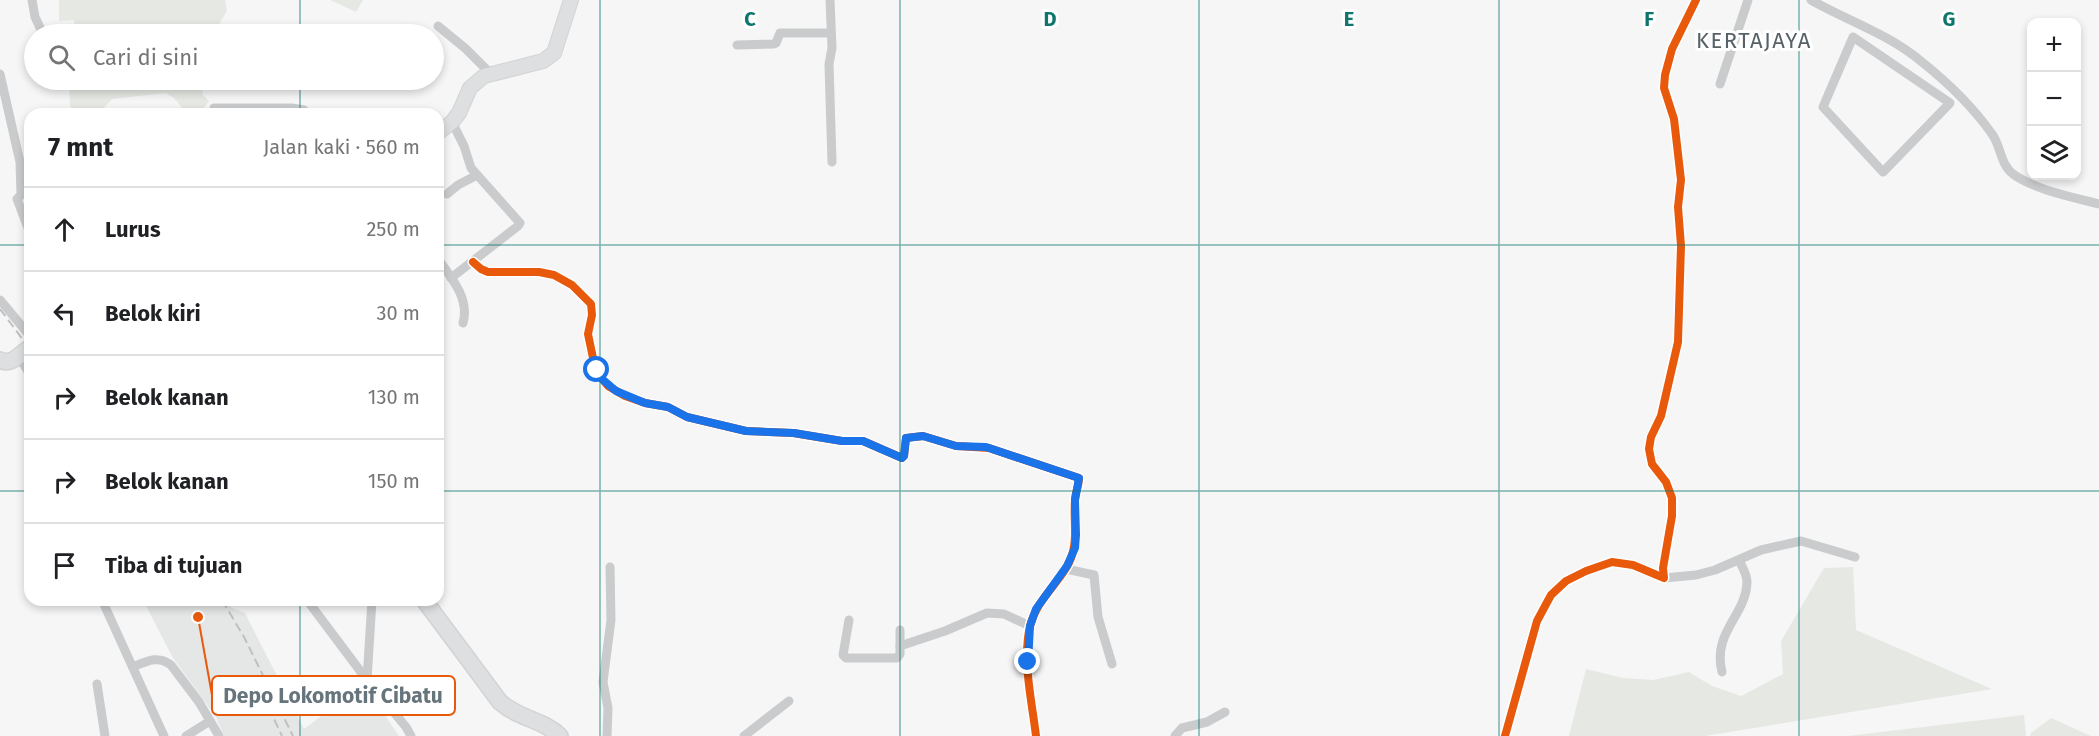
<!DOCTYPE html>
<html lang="id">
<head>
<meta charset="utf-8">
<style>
	:root { --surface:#fff; --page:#f6f6f6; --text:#202124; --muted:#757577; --line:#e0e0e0 }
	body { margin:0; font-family:"Fira Sans",sans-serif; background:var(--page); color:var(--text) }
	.controls { position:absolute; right:18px; top:18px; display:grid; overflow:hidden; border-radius:12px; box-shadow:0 3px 9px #0003 }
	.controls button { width:54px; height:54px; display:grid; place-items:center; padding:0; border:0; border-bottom:2px solid var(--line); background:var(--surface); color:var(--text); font:30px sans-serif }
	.stop { position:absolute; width:18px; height:18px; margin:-14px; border:4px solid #1a73e8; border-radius:50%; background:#fff }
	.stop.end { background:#1a73e8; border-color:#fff; box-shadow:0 2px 6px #0008 }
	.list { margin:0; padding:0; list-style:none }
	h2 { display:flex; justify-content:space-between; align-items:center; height:78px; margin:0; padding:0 24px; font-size:26px }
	h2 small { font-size:20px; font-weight:400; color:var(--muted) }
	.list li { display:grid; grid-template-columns:39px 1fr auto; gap:18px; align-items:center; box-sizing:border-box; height:84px; padding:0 24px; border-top:2px solid var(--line) }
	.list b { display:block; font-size:22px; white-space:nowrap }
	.list em { font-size:20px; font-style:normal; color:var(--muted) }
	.icon { flex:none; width:33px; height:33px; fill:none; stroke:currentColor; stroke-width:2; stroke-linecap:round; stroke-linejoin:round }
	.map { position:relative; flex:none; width:2099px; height:736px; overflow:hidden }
	.search { position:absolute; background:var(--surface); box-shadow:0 3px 9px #0003; left:24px; top:24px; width:420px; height:66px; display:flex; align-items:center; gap:15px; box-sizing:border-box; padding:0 21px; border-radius:33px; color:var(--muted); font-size:22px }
	.panel { position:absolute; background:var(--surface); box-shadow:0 3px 9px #0003; left:24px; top:108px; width:420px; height:498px; border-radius:18px }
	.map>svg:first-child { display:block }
	.built { fill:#e5e6e6 }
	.green { fill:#e6e8e4 }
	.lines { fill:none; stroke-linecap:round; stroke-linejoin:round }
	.secondary-casing { stroke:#d2d3d3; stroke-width:16 }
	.primary-casing { stroke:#d2d3d4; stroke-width:18 }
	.minor { stroke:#c9cbcc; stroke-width:9 }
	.secondary { stroke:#dedfe0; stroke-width:14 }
	.primary { stroke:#dedfe0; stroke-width:15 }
	.rail { stroke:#c0c0c1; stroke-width:2; stroke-dasharray:9 4.5; stroke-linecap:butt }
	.cycleway-casing { stroke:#fff; stroke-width:11 }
	.cycleway { stroke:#e8590c; stroke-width:8 }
	.route { stroke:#1a73e8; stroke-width:8 }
	.grid { fill:none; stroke:#0f766e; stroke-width:1.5; stroke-opacity:0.55 }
	.labels { text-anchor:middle; stroke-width:6; stroke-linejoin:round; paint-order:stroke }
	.quarter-label { font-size:22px; letter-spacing:1.5px; fill:#576268; stroke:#fff }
	.grid-label { font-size:20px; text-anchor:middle; font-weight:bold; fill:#0f766e; stroke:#fff; stroke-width:6; stroke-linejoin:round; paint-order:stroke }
	.leader { fill:none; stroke:#e8590c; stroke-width:2 }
	.callout-dot { fill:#e8590c; stroke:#fff; stroke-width:2 }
	.callout { fill:#fff; stroke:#e8590c; stroke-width:2 }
	.callout-label { font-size:21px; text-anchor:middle; font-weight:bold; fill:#66747c }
</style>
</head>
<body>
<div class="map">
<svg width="2099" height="736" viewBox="0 0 2099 736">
	<rect width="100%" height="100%" fill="#f6f6f6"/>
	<path class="built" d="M143,600H226L232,608L245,613L304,729L364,684L399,736H224L216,717L173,658Z"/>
	<g class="green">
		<path d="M59,0H225L227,11L213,34H75L74,20L59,21Z"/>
		<path d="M330,0H363L356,12Z"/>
		<path d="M69,80H201L203,95L209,101L203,109L186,112L174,98L166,93L112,99L101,111L86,114L70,107Z"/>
		<path d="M1853,567L1856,630L1992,689L1705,736H1569L1586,669L1623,678L1653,680L1689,672L1712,686L1741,696L1783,674L1781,641L1824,568Z"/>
		<path d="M2024,715L2026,736H1848Z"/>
		<path d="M2051,718L2091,736H2031L2030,734Z"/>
	</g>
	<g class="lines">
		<g class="secondary-casing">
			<path id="secondary" d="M438,133L452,122L459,113L470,88L484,76L543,61L554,53L571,0"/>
		</g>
		<g class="primary-casing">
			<g id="primary">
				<path d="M0,360C12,366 19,354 30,348"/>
				<path d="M424,600L500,702C519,719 544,720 560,736"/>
			</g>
		</g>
		<g class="minor">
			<path d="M32,0L35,17L43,34"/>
			<path d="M830,0L832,48L829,64L832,162"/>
			<path d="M1811,0C1848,21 1889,34 1922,62C1947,82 1973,107 1992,134C2001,146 2000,164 2013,174C2035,190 2073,197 2099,204"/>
			<path d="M438,26L466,49L491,74"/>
			<path d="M1853,37L1950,103L1883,172L1823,107Z"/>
			<path d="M737,45L774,44L776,43L780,33H830"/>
			<path d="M0,74L20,162L21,195L17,199L30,233"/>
			<path d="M1720,84L1748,0"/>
			<path d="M214,108H292L304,110L305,114"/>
			<path d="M447,194L458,185L477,175"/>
			<path d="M438,259C451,277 470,299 463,323"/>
			<path d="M473,262L481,269L488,272H539L554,275L572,285L591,304L592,315L588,334L593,358L602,379L608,386L625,396L645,403L668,407L687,417L746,431L793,433L842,441H863L902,458L904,456L906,438L923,436L956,446L989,448L1079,478C1079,486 1075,493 1075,500C1073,524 1080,546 1066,568C1054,588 1036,602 1030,626C1022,661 1032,701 1036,736"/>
			<path d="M451,278L518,226L520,223L471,168L464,146L452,122"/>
			<path d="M0,300L30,336"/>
			<path d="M19,356L30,375"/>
			<path d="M1066,569L1094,575L1098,617L1112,664"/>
			<path d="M1664,578L1696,575L1715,570L1761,550L1801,541L1855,557"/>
			<path d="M102,600L164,736"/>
			<path d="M307,600L367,680L406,727L411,736"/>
			<path d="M849,620L843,655L846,658H897L900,654V630"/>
			<path d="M900,646L945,631L987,613L1004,614L1030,626"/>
			<path d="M133,667C147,661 158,655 171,665L199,702L219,736"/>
			<path d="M1722,672C1712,632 1746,616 1747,582C1747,574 1742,567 1739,560"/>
			<path d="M367,680L372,600"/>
			<path d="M97,684L105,736"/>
			<path d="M186,736L210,721"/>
			<path d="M607,736L608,708L603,682L611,620L610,567"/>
			<path d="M744,736L789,701"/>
			<path d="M1175,736L1182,728L1207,722L1225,712"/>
			<path d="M1505,736L1537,621L1551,595L1566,581L1586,571L1612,562L1633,565L1664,578L1663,568L1672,516V498L1666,482L1652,464L1649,449L1651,437L1661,416L1678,342L1681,246L1678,207L1681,180L1674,119L1664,88L1665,75L1672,49L1696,0"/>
		</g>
		<use href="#secondary" class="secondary"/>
		<use href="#primary" class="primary"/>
		<g class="rail">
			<path d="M0,309L30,349"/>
			<path d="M222,600L244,637L293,736"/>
			<path d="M257,683L282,736"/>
		</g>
		<g class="cycleway-casing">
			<g id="cycleway">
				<path d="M473,262L481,269L488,272H539L554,275L572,285L591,304L592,315L588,334L593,358L602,379L608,386L625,396L645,403L668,407L687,417L746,431L793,433L842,441H863L902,458L904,456L906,438L923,436L956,446L989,448L1079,478C1079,486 1075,493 1075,500C1073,524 1080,546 1066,568C1054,588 1036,602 1030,626C1022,661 1032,701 1036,736"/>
				<path d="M1505,736L1537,621L1551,595L1566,581L1586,571L1612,562L1633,565L1664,578L1663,568L1672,516V498L1666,482L1652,464L1649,449L1651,437L1661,416L1678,342L1681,246L1678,207L1681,180L1674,119L1664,88L1665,75L1672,49L1696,0"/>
			</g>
		</g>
		<use href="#cycleway" class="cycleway"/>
	</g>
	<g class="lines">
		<path class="route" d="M597,370L602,379L616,391L645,403L668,407L687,417L746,431L794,433L842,441H863L902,458L904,456L906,438L923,436L956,446L986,447L1079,478L1075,500L1076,535L1075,548L1067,566L1036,609L1030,626L1028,662"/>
	</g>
	<path class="grid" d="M300,0V34M600,0V736M900,0V736M1199,0V736M1499,0V736M1799,0V736M300,80V114M0,245H30M438,245H2099M0,491H30M438,491H2099M300,600V736"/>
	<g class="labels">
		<g class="quarter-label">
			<text x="1754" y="48">KERTAJAYA</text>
		</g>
	</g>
	<g class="grid-label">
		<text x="750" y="26">C</text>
		<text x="1050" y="26">D</text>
		<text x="1349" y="26">E</text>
		<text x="1649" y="26">F</text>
		<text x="1949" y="26">G</text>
	</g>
	<path class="leader" d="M198 617L212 695"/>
	<circle class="callout-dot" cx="198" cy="617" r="6"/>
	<rect class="callout" x="212" y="676" width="243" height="39" rx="6"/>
	<g class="callout-label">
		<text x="333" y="703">Depo Lokomotif Cibatu</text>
	</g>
</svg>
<div class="controls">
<button>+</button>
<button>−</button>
<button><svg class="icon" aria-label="layers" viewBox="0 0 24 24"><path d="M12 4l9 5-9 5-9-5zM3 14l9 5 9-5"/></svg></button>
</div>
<div class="stop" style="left:597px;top:370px"></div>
<div class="stop end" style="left:1028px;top:662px"></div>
<div class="search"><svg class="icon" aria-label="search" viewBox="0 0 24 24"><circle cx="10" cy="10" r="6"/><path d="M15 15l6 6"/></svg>Cari di sini</div>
<section class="panel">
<h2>7 mnt<small>Jalan kaki · 560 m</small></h2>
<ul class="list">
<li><svg class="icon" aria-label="ahead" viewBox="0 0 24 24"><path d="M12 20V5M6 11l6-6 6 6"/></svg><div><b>Lurus</b></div><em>250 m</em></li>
<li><svg class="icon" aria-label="left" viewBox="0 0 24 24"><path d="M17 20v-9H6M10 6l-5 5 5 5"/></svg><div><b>Belok kiri</b></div><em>30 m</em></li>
<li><svg class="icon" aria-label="right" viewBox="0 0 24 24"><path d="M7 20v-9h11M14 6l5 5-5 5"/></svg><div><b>Belok kanan</b></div><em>130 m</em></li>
<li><svg class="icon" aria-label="right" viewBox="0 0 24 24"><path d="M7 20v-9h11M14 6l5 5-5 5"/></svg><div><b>Belok kanan</b></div><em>150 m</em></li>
<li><svg class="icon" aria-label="arrive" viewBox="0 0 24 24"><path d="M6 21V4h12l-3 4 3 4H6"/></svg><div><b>Tiba di tujuan</b></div></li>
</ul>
</section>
</div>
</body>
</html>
